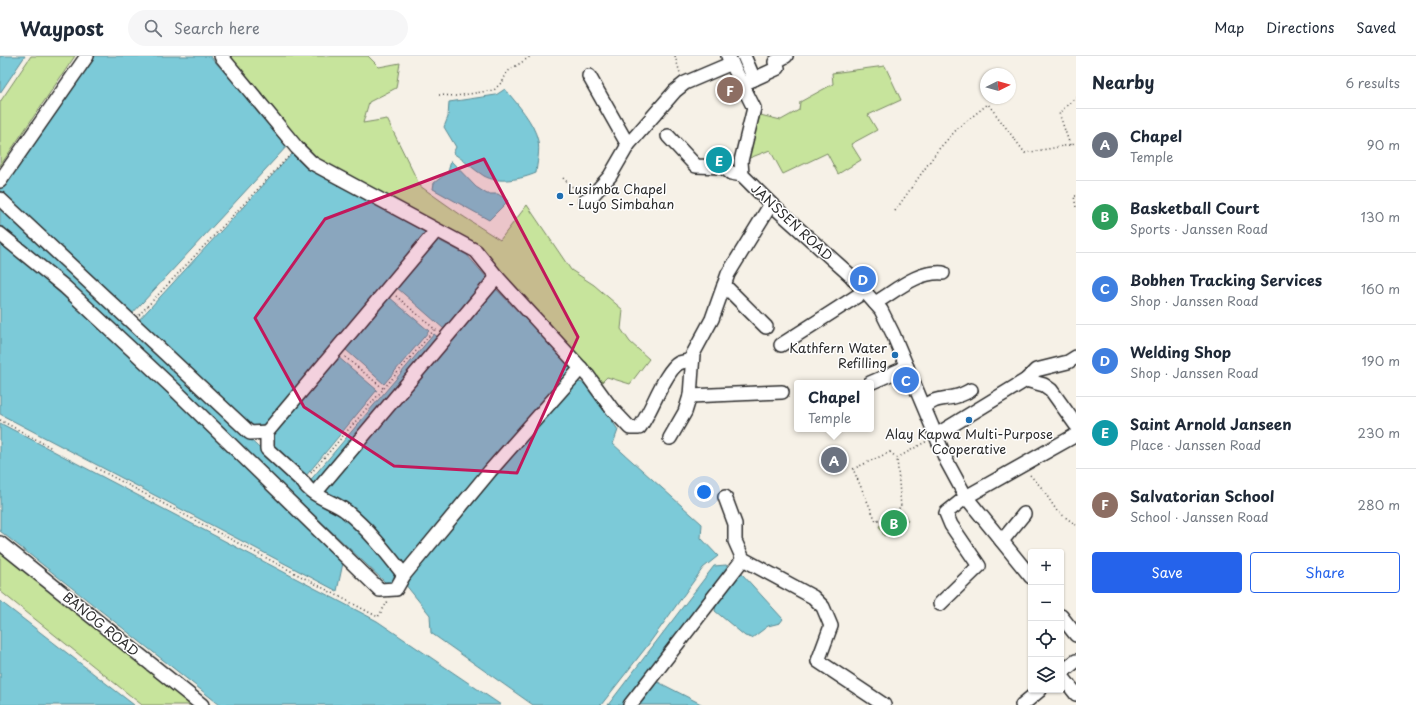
<!DOCTYPE html>
<html lang="en">
<head>
<meta charset="utf-8">
<style>
	:root { --surface:#fff; --page:#f6f6f7; --text:#1f2937; --muted:#747a83; --line:#e0e1e3; --accent:#2563eb }
	body { margin:0; font-family:"Playpen Sans",sans-serif; background:var(--page); color:var(--text) }
	.controls { position:absolute; right:12px; bottom:12px; display:grid; overflow:hidden; border-radius:4px; box-shadow:0 1px 3px #0004 }
	.controls button { width:36px; height:36px; display:grid; place-items:center; padding:0; border:0; border-bottom:1px solid var(--line); background:var(--surface); color:var(--text); font:20px sans-serif }
	.compass { position:absolute; left:980px; top:12px; width:36px; height:36px; border-radius:50%; background:var(--surface); box-shadow:0 1px 3px #0004; rotate:85deg }
	.you { position:absolute; left:704px; top:436px; width:14px; height:14px; margin:-10px; border:3px solid #fff; border-radius:50%; background:#1a73e8; box-shadow:0 0 0 6px #1a73e833 }
	.badge { display:grid; place-items:center; width:26px; height:26px; border-radius:50%; background:var(--accent); color:#fff; font-size:13px; font-weight:700 }
	.pin { position:absolute; translate:-50% -50%; border:2px solid #fff; box-shadow:0 1px 4px #0006 }
	.popup { position:absolute; left:794px; top:324px; width:80px; height:52px; box-sizing:border-box; display:grid; place-content:center; border-radius:4px; background:var(--surface); filter:drop-shadow(0 1px 3px #0005); font-size:13px; white-space:nowrap; color:var(--muted) }
	.popup b { font-size:15px; color:var(--text) }
	.popup::after { content:''; position:absolute; left:50%; top:100%; margin-left:-8px; border:8px solid transparent; border-top-color:var(--surface) }
	.list { margin:0; padding:0; list-style:none }
	h2 { display:flex; justify-content:space-between; align-items:center; height:52px; margin:0; padding:0 16px; font-size:17px }
	h2 small { font-size:13px; font-weight:400; color:var(--muted) }
	.list li { display:grid; grid-template-columns:26px 1fr auto; gap:12px; align-items:center; box-sizing:border-box; height:72px; padding:0 16px; border-top:1px solid var(--line) }
	.list b { display:block; font-size:15px; white-space:nowrap }
	.list p { margin:0; font-size:13px; white-space:nowrap; color:var(--muted) }
	.list em { font-size:13px; font-style:normal; color:var(--muted) }
	.actions { display:flex; gap:8px; padding:12px 16px }
	.actions a { flex:1; padding:9px 0; border:1px solid var(--accent); border-radius:4px; text-align:center; font-size:14px; color:var(--accent) }
	.actions .main { background:var(--accent); color:#fff }
	.icon { flex:none; width:22px; height:22px; fill:none; stroke:currentColor; stroke-width:2; stroke-linecap:round; stroke-linejoin:round }
	.map { position:relative; flex:none; width:1076px; height:649px; overflow:hidden }
	header { display:flex; align-items:center; gap:24px; box-sizing:border-box; height:56px; padding:0 20px; background:var(--surface); border-bottom:1px solid var(--line) }
	header strong { font-size:19px }
	nav { display:flex; gap:22px; margin-inline-start:auto; font-size:14px }
	.search { width:280px; height:36px; background:var(--page); display:flex; align-items:center; gap:10px; box-sizing:border-box; padding:0 14px; border-radius:22px; color:var(--muted); font-size:15px }
	main { display:flex }
	aside { flex:1; background:var(--surface) }
	.map>svg:first-child { display:block }
	.green { fill:#c7e49c; stroke:#798864 }
	.water { fill:#7bcad8; stroke:#5b8a93 }
	.lines { fill:none; stroke-linecap:round; stroke-linejoin:round }
	.minor-casing { stroke:#2b2b2b; stroke-width:16 }
	.path { stroke:#2b2b2b; stroke-width:1.5; stroke-dasharray:1 3; stroke-linecap:butt }
	.minor { stroke:#fff; stroke-width:13 }
	.marked { fill:#c2185b; fill-opacity:0.2; stroke:#c2185b; stroke-width:3; stroke-linejoin:round }
	.poi-dot { fill:#1f6fb2; stroke:#fff; stroke-width:1.5 }
	.labels { text-anchor:middle; stroke-width:3; stroke-linejoin:round; paint-order:stroke }
	.poi-label { font-size:13px; fill:#2b2b2b; stroke:#fff; text-anchor:start }
	.street-label { font-size:13px; fill:#2b2b2b; stroke:#fff }
</style>
</head>
<body>
<header>
<strong>Waypost</strong>
<div class="search"><svg class="icon" aria-label="search" viewBox="0 0 24 24"><circle cx="10" cy="10" r="6"/><path d="M15 15l6 6"/></svg>Search here</div>
<nav><a>Map</a><a>Directions</a><a>Saved</a></nav>
</header>
<main>
<div class="map">
<svg width="1076" height="649" viewBox="0 0 1076 649">
	<rect width="100%" height="100%" fill="#f6f1e7"/>
	<filter id="ink" filterUnits="userSpaceOnUse"><feTurbulence type="fractalNoise" baseFrequency=".025" numOctaves="2"/><feDisplacementMap in="SourceGraphic" scale="8" xChannelSelector="R" yChannelSelector="G"/><feConvolveMatrix kernelMatrix="1 2 1 2 8 2 1 2 1" color-interpolation-filters="sRGB"/></filter>
	<g filter="url(#ink)">
		<g class="green">
			<path d="M31,0H75L0,110V46Z"/>
			<path d="M228,0H368L379,11L400,7L396,32L369,46L363,67L387,63L420,130L461,159L500,184L527,149L571,214L594,229L623,254L621,273L630,286L649,303L630,328L607,321L601,327L477,194L320,106L303,91Z"/>
			<path d="M885,10L901,44L868,59L877,74L851,88L861,104L838,118L827,97L783,118L770,94L747,103L760,59L781,64L799,54L800,46L833,28L832,17Z"/>
			<path d="M903,456L908,465L884,480L879,470Z"/>
			<path d="M0,493L196,649H142L0,535Z"/>
		</g>
		<g class="water">
			<path d="M0,0H25L0,37Z"/>
			<path d="M89,0H210L288,89L130,260L0,138V129Z"/>
			<path d="M505,33C517,48 534,66 538,85C540,95 537,107 536,117C522,123 498,128 484,120C473,113 464,104 453,97L456,91L444,71L448,61L449,46L496,39Z"/>
			<path d="M292,98L320,117L428,178L266,372L249,373L137,266Z"/>
			<path d="M451,105L476,131L487,138H498L508,145L489,164L433,133L434,127L448,116Z"/>
			<path d="M0,148L308,438L364,474L394,517V527H386L123,278L0,170Z"/>
			<path d="M436,183L467,199L488,223L444,273L396,231Z"/>
			<path d="M0,184L115,286L343,507L337,535L0,358Z"/>
			<path d="M496,233L572,311L403,510L372,468L323,435Z"/>
			<path d="M389,241L429,275L384,328L345,293Z"/>
			<path d="M434,278L439,282L313,432L308,427Z"/>
			<path d="M338,301L377,334L305,421L272,391V376Z"/>
			<path d="M576,325L589,329L618,374L613,388L702,468L701,482L718,500L703,512L648,589L601,649H533L431,577L430,559L405,528Z"/>
			<path d="M0,367L377,565L501,649H220L0,475Z"/>
			<path d="M726,509L731,512L624,649H608L714,510Z"/>
			<path d="M742,518L783,563L780,567L768,570L752,582L745,580L715,555L717,541L736,520Z"/>
			<path d="M0,545L134,649H0Z"/>
			<path d="M656,625L703,649H638Z"/>
		</g>
		<g class="lines">
			<g class="minor-casing">
				<g id="minor">
					<path d="M221,0L297,92L312,107L476,195L497,221L588,320L612,353L630,372H639C650,359 665,314 679,307C682,306 687,305 691,304"/>
					<path d="M728,0L754,52L741,105L742,119L771,148L850,219L881,254L893,278L947,406L966,441L1031,521"/>
					<path d="M744,0L754,23"/>
					<path d="M589,20L628,89"/>
					<path d="M743,28L778,12L775,6L786,0"/>
					<path d="M668,80L696,110L723,111L731,117L742,119"/>
					<path d="M0,125L87,0"/>
					<path d="M0,143L250,377L267,376"/>
					<path d="M586,144L591,141L610,120L628,89L675,35L685,27L732,7"/>
					<path d="M0,178L65,231L175,334L380,534L396,533L404,519L490,415L581,312"/>
					<path d="M724,229L766,271"/>
					<path d="M875,247C897,234 917,215 943,217"/>
					<path d="M781,289L865,235"/>
					<path d="M1026,324L1044,329L1051,334L1076,369"/>
					<path d="M870,327L907,311"/>
					<path d="M690,340L782,336"/>
					<path d="M925,352C933,341 945,344 957,340C962,339 967,336 971,334"/>
					<path d="M936,379L1026,324L1036,314L1068,306L1076,301"/>
					<path d="M670,382L685,356L690,340L693,298L712,263L728,218L771,148"/>
					<path d="M315,437L497,221"/>
					<path d="M725,441L735,468V485L743,503L813,541L823,551L831,570L818,605L884,649"/>
					<path d="M1002,485L1024,458"/>
					<path d="M0,487L202,649"/>
					<path d="M404,519C386,496 369,474 346,455C333,445 312,441 303,426L267,393V376L436,175"/>
					<path d="M940,548L979,510L951,469L946,457L966,441L1076,379"/>
					<path d="M1061,560L1076,579"/>
					<path d="M1061,617L1076,605"/>
					<path d="M1061,619L1076,638"/>
					<path d="M630,649L743,503"/>
					<path d="M1022,649L1040,634"/>
				</g>
			</g>
			<g class="path">
				<path d="M675,0L680,17"/>
				<path d="M439,39L456,40L494,34L503,25L507,16L531,0"/>
				<path d="M1076,41L1059,57L1070,89L1076,88"/>
				<path d="M563,122L579,137"/>
				<path d="M1076,140H1074L1076,151"/>
				<path d="M895,155L938,94L958,72L988,48L1025,97L1070,89"/>
				<path d="M396,240L437,275"/>
				<path d="M139,259L289,100"/>
				<path d="M345,301L384,333"/>
				<path d="M0,364L52,392"/>
				<path d="M890,396L897,402L901,451L876,465L853,413Z"/>
				<path d="M897,402L927,385"/>
				<path d="M96,412L378,561L388,545"/>
				<path d="M311,417L435,273"/>
				<path d="M1030,419L1041,431L1057,455L1076,469"/>
			</g>
			<use href="#minor" class="minor"/>
		</g>
	</g>
	<path class="marked" d="M484,103L578,281L517,417L394,410L304,351L255,262L325,163Z"/>
	<g class="poi-dot">
		<circle cx="560" cy="140" r="4"/>
		<circle cx="895" cy="299" r="4"/>
		<circle cx="969" cy="364" r="4"/>
	</g>
	<g class="labels">
		<g class="poi-label">
			<text x="568" y="138">Lusimba Chapel<tspan x="568" dy="15">- Luyo Simbahan</tspan></text>
			<text x="887" y="297" text-anchor="end">Kathfern Water<tspan x="887" dy="15">Refilling</tspan></text>
			<text x="969" y="383" text-anchor="middle">Alay Kapwa Multi-Purpose<tspan x="969" dy="15">Cooperative</tspan></text>
		</g>
		<g class="street-label">
			<text transform="translate(792 166) rotate(43)" y="5">JANSSEN ROAD</text>
			<text transform="translate(101 568) rotate(39)" y="5">BANOG ROAD</text>
		</g>
	</g>
</svg>
<div class="controls">
<button>+</button>
<button>−</button>
<button><svg class="icon" aria-label="locate" viewBox="0 0 24 24"><circle cx="12" cy="12" r="6"/><path d="M12 2v4M12 18v4M2 12h4M18 12h4"/></svg></button>
<button><svg class="icon" aria-label="layers" viewBox="0 0 24 24"><path d="M12 4l9 5-9 5-9-5zM3 14l9 5 9-5"/></svg></button>
</div>
<svg class="compass" viewBox="-18 -18 36 36"><path d="M0-13l5 13h-10z" fill="#e53935"/><path d="M0 13l5-13h-10z" fill="#747a83"/></svg>
<div class="you"></div>
<div class="pin badge" style="left:834px;top:404px;background:#6b7280">A</div>
<div class="popup"><b>Chapel</b>Temple</div>
<div class="pin badge" style="left:894px;top:467px;background:#2e9e5b">B</div>
<div class="pin badge" style="left:906px;top:324px;background:#3f7fe0">C</div>
<div class="pin badge" style="left:863px;top:223px;background:#3f7fe0">D</div>
<div class="pin badge" style="left:719px;top:104px;background:#0f9aa8">E</div>
<div class="pin badge" style="left:730px;top:34px;background:#8d6e63">F</div>
</div>
<aside>
<h2>Nearby<small>6 results</small></h2>
<ul class="list">
<li><span class="badge" style="background:#6b7280">A</span><div><b>Chapel</b><p>Temple</p></div><em>90 m</em></li>
<li><span class="badge" style="background:#2e9e5b">B</span><div><b>Basketball Court</b><p>Sports · Janssen Road</p></div><em>130 m</em></li>
<li><span class="badge" style="background:#3f7fe0">C</span><div><b>Bobhen Tracking Services</b><p>Shop · Janssen Road</p></div><em>160 m</em></li>
<li><span class="badge" style="background:#3f7fe0">D</span><div><b>Welding Shop</b><p>Shop · Janssen Road</p></div><em>190 m</em></li>
<li><span class="badge" style="background:#0f9aa8">E</span><div><b>Saint Arnold Janseen</b><p>Place · Janssen Road</p></div><em>230 m</em></li>
<li><span class="badge" style="background:#8d6e63">F</span><div><b>Salvatorian School</b><p>School · Janssen Road</p></div><em>280 m</em></li>
</ul>
<div class="actions"><a class="main">Save</a><a>Share</a></div>
</aside>
</main>
</body>
</html>
